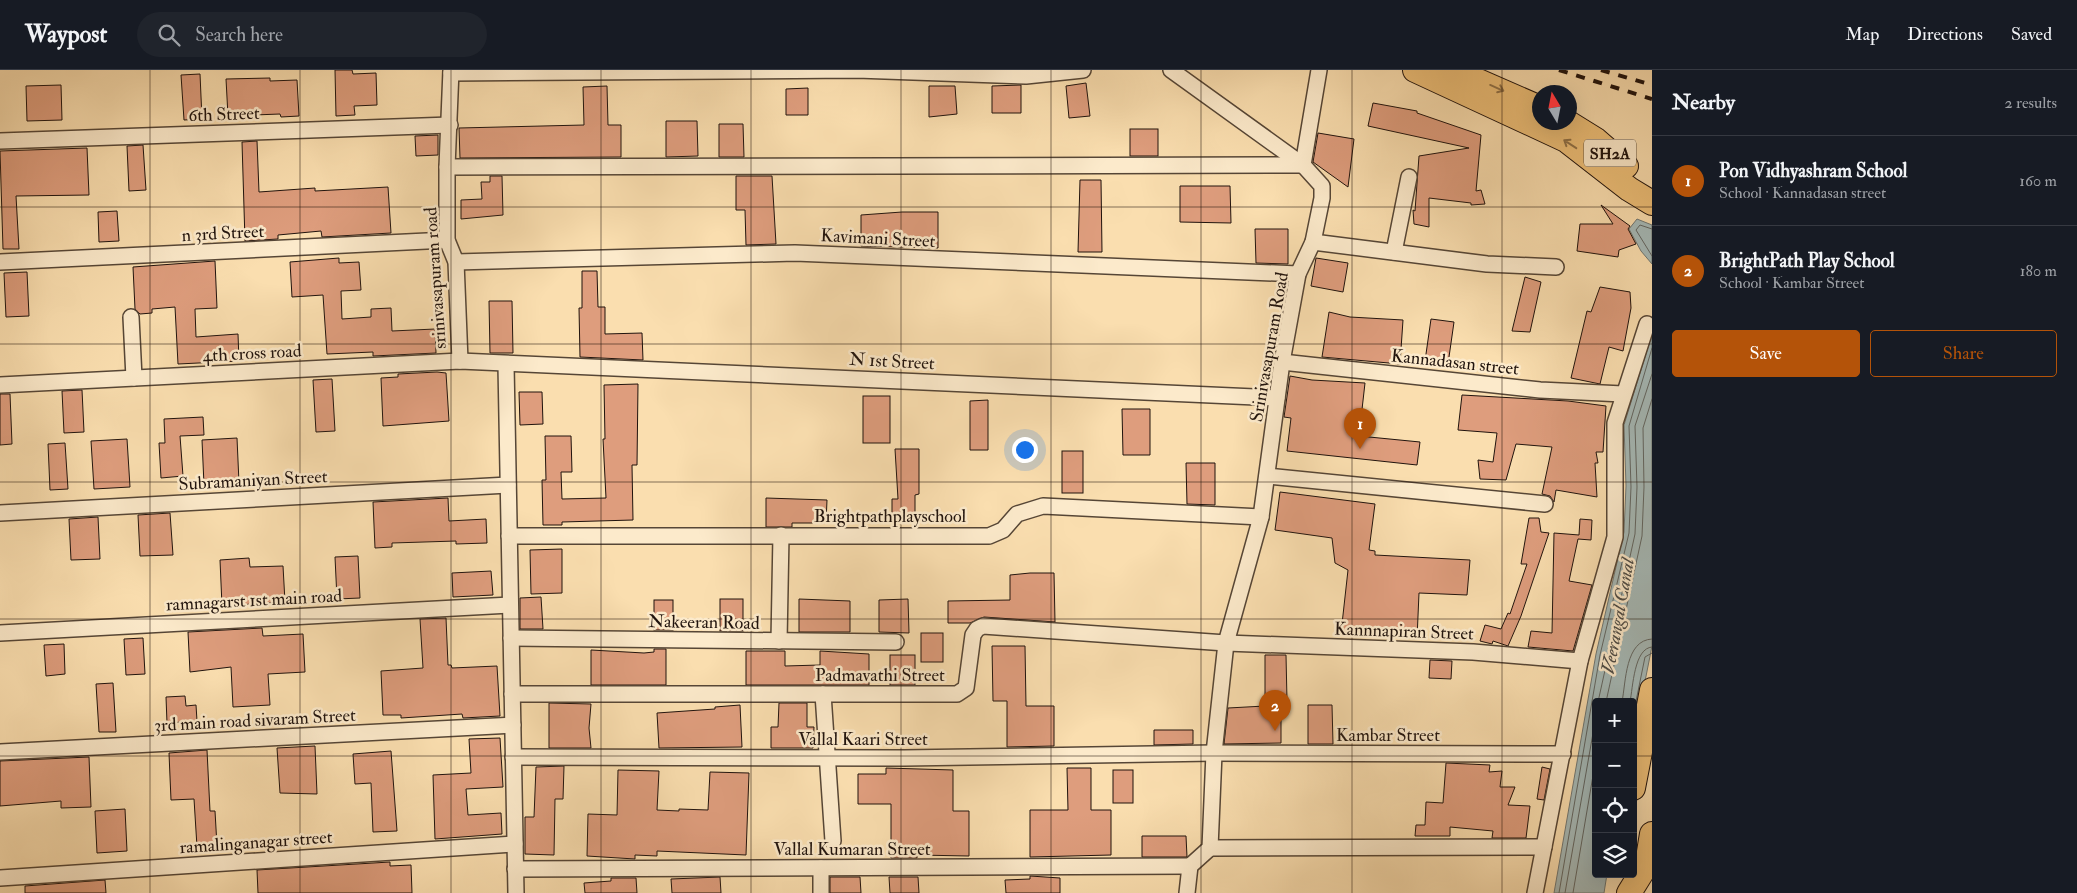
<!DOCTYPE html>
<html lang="en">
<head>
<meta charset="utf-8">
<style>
	:root { --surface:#171b24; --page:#20242c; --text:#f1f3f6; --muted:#9ea1a6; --line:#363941; --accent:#b45309 }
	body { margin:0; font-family:"IM FELL Double Pica",serif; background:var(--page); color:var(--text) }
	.controls { position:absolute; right:15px; bottom:15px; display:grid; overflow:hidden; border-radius:5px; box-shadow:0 5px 20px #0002 }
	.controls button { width:45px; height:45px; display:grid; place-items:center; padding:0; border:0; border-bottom:1px solid var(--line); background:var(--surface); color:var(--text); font:25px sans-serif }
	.compass { position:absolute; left:1532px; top:15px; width:45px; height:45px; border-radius:50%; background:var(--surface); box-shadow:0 5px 20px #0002; rotate:350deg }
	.you { position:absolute; left:1024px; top:379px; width:18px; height:18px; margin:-12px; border:4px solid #fff; border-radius:50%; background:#1a73e8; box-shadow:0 0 0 8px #1a73e833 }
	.badge { display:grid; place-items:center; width:32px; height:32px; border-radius:50%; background:var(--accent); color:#fff; font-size:16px; font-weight:700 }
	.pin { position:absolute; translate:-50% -41px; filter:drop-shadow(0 1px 2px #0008) }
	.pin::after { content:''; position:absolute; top:26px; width:18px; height:15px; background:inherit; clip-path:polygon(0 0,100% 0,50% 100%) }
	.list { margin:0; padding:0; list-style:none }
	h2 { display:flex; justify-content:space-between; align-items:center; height:65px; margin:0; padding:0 20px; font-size:21px }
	h2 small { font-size:16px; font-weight:400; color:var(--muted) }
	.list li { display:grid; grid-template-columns:32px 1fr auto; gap:15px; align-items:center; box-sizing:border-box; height:90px; padding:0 20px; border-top:1px solid var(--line) }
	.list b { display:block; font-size:19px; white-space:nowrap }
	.list p { margin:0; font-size:16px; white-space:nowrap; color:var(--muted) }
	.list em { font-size:16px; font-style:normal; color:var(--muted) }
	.actions { display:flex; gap:10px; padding:15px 20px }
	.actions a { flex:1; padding:11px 0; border:1px solid var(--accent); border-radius:5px; text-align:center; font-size:18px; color:var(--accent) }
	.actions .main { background:var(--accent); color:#fff }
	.icon { flex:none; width:28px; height:28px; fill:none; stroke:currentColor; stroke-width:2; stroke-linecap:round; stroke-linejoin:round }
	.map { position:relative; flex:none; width:1652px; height:823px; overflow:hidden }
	header { display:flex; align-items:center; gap:30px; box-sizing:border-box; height:70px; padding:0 25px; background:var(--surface); border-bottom:1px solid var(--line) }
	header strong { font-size:24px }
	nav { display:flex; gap:28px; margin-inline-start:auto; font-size:18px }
	.search { width:350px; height:45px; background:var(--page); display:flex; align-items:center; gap:12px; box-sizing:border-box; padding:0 18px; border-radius:28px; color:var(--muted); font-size:19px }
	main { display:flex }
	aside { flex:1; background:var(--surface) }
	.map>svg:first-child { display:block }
	.water { fill:#a5b9b7; stroke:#707773 }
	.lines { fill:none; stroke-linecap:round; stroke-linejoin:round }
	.shore { stroke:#626662; stroke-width:1 }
	.building { fill:#de9d7d; stroke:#20130d }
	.street-casing { stroke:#564636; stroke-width:18 }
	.primary-casing { stroke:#20130d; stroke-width:26 }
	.street { stroke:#fceacb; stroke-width:15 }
	.primary { stroke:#edbf78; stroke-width:24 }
	.rail { stroke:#20130d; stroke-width:4; stroke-dasharray:9 9; stroke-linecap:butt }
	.oneway { stroke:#917248 }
	.grid { fill:none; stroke:#20130d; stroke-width:1; stroke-opacity:0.55 }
	.labels { text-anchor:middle; stroke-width:5; stroke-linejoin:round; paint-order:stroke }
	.shield { fill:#fceacb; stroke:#625446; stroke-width:1 }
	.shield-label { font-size:16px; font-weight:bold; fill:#20130d }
	.street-label { font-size:18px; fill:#20130d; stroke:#fceacb }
	.water-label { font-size:19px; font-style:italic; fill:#4f4d48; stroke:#fceacb }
</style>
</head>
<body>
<header>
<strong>Waypost</strong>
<div class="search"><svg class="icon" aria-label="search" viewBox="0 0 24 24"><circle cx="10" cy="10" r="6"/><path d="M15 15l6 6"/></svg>Search here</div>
<nav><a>Map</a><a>Directions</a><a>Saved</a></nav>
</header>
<main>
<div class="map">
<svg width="1652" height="823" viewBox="0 0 1652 823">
	<rect width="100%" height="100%" fill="#fadeaf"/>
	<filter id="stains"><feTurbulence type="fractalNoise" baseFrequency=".004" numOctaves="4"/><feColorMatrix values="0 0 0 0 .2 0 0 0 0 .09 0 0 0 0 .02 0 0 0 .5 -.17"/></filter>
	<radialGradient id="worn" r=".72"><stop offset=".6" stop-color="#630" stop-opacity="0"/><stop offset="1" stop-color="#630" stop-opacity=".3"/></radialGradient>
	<g class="water">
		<path d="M1637,149L1652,155V194L1641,181L1629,159Z"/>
		<path d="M1652,264V576L1633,672V632H1596V804H1607L1604,823H1554L1596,584L1624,462L1626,416L1624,355Z"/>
	</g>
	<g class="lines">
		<g class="shore">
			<path d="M1652,159L1640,155L1636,160L1652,186"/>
			<path d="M1598,632L1635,464L1637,417L1635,356L1652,304"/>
			<path d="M1606,632L1642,466L1644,417L1643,358L1652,329"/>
			<path d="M1622,632C1626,612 1625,570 1652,569"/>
			<path d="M1630,632C1633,617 1634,578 1652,577"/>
			<path d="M1633,646L1645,587L1652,583"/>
			<path d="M1559,823L1600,585L1629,463L1631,417L1629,356L1652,278"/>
			<path d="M1565,823L1596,646"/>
			<path d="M1573,823L1596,688"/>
		</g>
	</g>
	<g class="building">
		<path d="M335,0H352L353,4L376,3L377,35L354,36L355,45L336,46Z"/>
		<path d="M200,4L202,49L184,50L181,5Z"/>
		<path d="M270,8V11L297,10L299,46L281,47L280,44L228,46L226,9Z"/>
		<path d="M1086,13L1090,46L1069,48L1066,16Z"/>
		<path d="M61,15L62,50L27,51L26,16Z"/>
		<path d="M1021,15V43H992V16Z"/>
		<path d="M607,16L608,55H621V87L460,88L459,58L584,55L583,17Z"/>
		<path d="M929,16H955L957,44L929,47Z"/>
		<path d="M808,18V45H786V19Z"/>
		<path d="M1373,33L1417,41V43L1481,65L1476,121L1481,120L1485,134L1471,135V133L1429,128V157L1414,154L1413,140L1415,141L1419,86L1469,78L1368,56Z"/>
		<path d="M666,51H697L698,86L666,87Z"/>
		<path d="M719,54H743L744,87H719Z"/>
		<rect x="1130" y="59" width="28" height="27"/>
		<path d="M1318,63L1354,69L1348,117L1313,92Z"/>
		<path d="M438,65V85L416,86L415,66Z"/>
		<path d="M257,71L259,122L315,118V121L388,117L391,163L322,167L321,161L278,165V169L245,171L242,72Z"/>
		<path d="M143,75L146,120L129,121L127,76Z"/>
		<path d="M87,78L89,125L16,126L19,179H3L0,81Z"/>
		<path d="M490,106H502L503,145L461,149V130L482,129L481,112H490Z"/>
		<path d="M736,106H772L776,174L746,175L745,140H736Z"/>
		<path d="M1080,110H1101L1102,182H1078Z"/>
		<path d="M1180,116H1230L1231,153L1180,152Z"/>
		<path d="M1601,135L1630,156L1628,159L1636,174L1619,180L1618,187L1577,181L1580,154H1613Z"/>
		<path d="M117,141L119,171L99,172L98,142Z"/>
		<path d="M902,142H938V178L861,176V145Z"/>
		<path d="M1255,159H1288V194L1256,193Z"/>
		<path d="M339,188V193L359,192L361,220L341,221L342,249L371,247V239L391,238L392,261L435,259L436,283L373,286V282L327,284L323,225L292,227L290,192Z"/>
		<path d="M1316,188L1348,193L1343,222L1311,216Z"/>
		<path d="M215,191L217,238L195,239L196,267L238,264L239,291L178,294L175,237L152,239V243L140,244L135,239L133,197Z"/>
		<path d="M582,201H597L598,237H605V264L642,263L643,290L580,287L579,238H582Z"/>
		<path d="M27,202L29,246L6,247L4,203Z"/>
		<path d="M1525,207L1541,212L1530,262L1512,261Z"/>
		<path d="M1600,217L1630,222L1631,238L1623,281L1609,277L1600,314L1571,308L1587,241L1591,242Z"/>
		<path d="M489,231H512L513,283H490Z"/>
		<path d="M1329,242L1350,247L1403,250L1400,294L1322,287Z"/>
		<path d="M1431,249L1454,252L1448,294L1425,291Z"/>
		<path d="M437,302L446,303L449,351L383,356L381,308L398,307V304Z"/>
		<path d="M1290,306L1312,310L1365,313L1359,366L1420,372L1417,395L1287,381L1291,348L1284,347Z"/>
		<path d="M332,309L335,361L316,362L313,310Z"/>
		<path d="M638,314L637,395H632L633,450L562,452V455H543L542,410H546L545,366H571L572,402H561L562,429L606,428L603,369H605L604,315Z"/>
		<path d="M82,320L84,362L64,363L62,321Z"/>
		<path d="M519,322H542L543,354L520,355Z"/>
		<path d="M0,324H10L12,374L0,375Z"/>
		<path d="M1462,325L1568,331L1606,336L1603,382H1596L1598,393H1595L1597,427L1556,420L1554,432L1550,426L1542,424L1552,377L1516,374L1506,410L1480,409L1478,390L1493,392L1497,363L1458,360Z"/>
		<rect x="863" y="326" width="27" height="47"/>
		<path d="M988,330V380H970V331Z"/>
		<path d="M1122,339H1150V385H1123Z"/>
		<path d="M203,347L204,365L180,366L183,406L161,408L159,373H165L164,349Z"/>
		<path d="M237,368L239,413L204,415L202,370Z"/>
		<path d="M127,369L130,417L94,419L91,371Z"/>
		<path d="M65,373L68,419L50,420L48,374Z"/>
		<path d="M895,379H919V424L915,425V452H892V429H898Z"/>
		<rect x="1062" y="381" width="21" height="42"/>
		<path d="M1186,393H1215V435L1187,434Z"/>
		<path d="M1280,422L1375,434L1369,480L1375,481V485L1470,490L1467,525L1419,523L1417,569L1341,563L1348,500L1335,493L1332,468L1275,460Z"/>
		<path d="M448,428L449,451L486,449L487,473L456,474V471L392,473V477L375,478L373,432Z"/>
		<path d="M766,428L827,430L826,453H792V457H766Z"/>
		<path d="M170,443L173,485L140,486L138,445Z"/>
		<path d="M98,447L100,489L71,490L69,449Z"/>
		<path d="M1529,448H1539L1541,462L1549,463L1521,546L1508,576L1493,571L1492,574L1480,571L1485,555L1501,559L1508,543L1510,544L1527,494H1521Z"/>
		<path d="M1580,449L1592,450L1591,470L1578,469L1569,511L1592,515L1573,581L1528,577L1531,561L1552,563L1554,463L1579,465Z"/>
		<path d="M562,479V523L531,524L530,480Z"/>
		<path d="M358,486L360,528L337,529L335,487Z"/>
		<path d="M249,488L250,497L283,496L285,532L222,536L220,490Z"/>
		<path d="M491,501L493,525L453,527L452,503Z"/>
		<path d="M1030,503H1054L1055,552L984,547L970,553H948V531L1010,530V505Z"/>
		<path d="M541,527L543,559H520V528Z"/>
		<rect x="720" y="529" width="23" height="32"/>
		<path d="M799,529L850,531V562H799Z"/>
		<path d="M908,529L909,563L879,562V530Z"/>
		<rect x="654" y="530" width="19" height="30"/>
		<path d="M446,548L448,595H451L452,598L497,596L500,646L463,648L462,644L401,648V645H383L381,601L423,598L420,549Z"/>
		<path d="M262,558L263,566L303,564L305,602L268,604L270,635L233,637L231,597L190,602L188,562Z"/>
		<rect x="921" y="563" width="22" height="29"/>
		<path d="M143,568L145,604L126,605L124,569Z"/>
		<path d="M64,574L65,604L46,606L44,575Z"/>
		<path d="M992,576H1025L1026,636H1054V676L1007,677V631H993Z"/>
		<path d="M654,579H666V615H591V580L644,583L654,582Z"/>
		<path d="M746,581H785V596L820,595V581L869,584V615H746Z"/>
		<rect x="890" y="585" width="25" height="30"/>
		<path d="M1265,585H1286L1287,631H1281V673L1224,674L1228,638L1265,636Z"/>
		<path d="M1430,590L1452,591L1451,609L1429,608Z"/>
		<path d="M113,613L116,662H99L96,614Z"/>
		<path d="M185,626L186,636L196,635L197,651L167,653L166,627Z"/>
		<path d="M549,633L591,634L589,658L591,678H549Z"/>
		<path d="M779,633H807V657H814L813,678H771V657H778Z"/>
		<path d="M740,635L742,677L659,678L657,643L715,639V637Z"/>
		<path d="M1308,635H1332L1333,674H1308Z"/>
		<path d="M1154,660H1193V674L1154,675Z"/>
		<path d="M500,668L503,717L466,719L468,745L501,743L502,764L435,769L433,705L471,703L469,669Z"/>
		<path d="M315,676L317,724L280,723L277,678Z"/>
		<path d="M207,680L210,741H215L217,776L197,777L194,729L171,730L169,683Z"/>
		<path d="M391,681L397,761L373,762L371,713L355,714L353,684Z"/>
		<path d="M89,687L91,737L61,738V731L0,736V691Z"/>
		<path d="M1446,693L1490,695L1489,702L1502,701L1500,717H1515L1508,735L1530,736L1526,768H1492L1493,761L1450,757V766H1415L1416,755H1425L1426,732L1443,733Z"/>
		<path d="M564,696L563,729H555L554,785L525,784V747H534L536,697Z"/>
		<path d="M1542,697L1550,699L1544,730L1537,729Z"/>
		<path d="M886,698L953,700V741H969V786L917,785V788H891V734H858V704H886Z"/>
		<path d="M1067,698H1091V740H1111V785L1030,787V740H1068Z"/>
		<path d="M618,700L659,701L657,740L679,741V739L708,740L710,702L749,703L746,785L657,781V786L635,785V789L587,786L588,744L617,745Z"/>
		<rect x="1113" y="700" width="20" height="33"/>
		<path d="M125,739L127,781L97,783L95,741Z"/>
		<path d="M1142,766H1186L1187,787H1142Z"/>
		<path d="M390,792V796L411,795L412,823H258L257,800Z"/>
		<path d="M1030,806L1060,808V823H1006L1005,810L1030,809Z"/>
		<path d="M720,807L721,823H672L671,809Z"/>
		<path d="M830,807H860L861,823H830Z"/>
		<path d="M889,807H918L919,823H890Z"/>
		<path d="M611,808H636L637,823H585L584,813L611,811Z"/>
		<path d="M105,810L106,823H25V816Z"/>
	</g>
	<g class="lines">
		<g class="street-casing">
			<g id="street">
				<path d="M451,0L447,97V170L456,192L460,291"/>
				<path d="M1171,0L1303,95L1322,116V128L1313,172L1298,204L1282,292L1261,447L1226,573L1214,683L1210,778L1190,796L1187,823"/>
				<path d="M451,3L857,0L1026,6L1083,0"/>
				<path d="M0,71L450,55"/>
				<path d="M447,97L1303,95L1319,0"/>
				<path d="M1313,172L1487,194L1556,197"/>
				<path d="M1394,182L1409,107"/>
				<path d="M0,192L447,170"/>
				<path d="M456,192L795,183L1298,204"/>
				<path d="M131,247L134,308"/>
				<path d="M1282,292L1540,320L1623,324"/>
				<path d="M506,295L516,823"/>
				<path d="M0,315L460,291L1277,328"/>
				<path d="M1267,406L1545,434"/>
				<path d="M0,443L508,415"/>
				<path d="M509,466H989L1003,460L1017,444L1043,436L1261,447"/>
				<path d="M0,563L510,535"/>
				<path d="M511,568L896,572"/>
				<path d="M779,571L781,465"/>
				<path d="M512,624H957L966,618L973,565L977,559L983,556L1226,573L1473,582L1580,591"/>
				<path d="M823,624L833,771"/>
				<path d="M0,682L513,655"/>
				<path d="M513,687L904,688L1214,683L1563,684"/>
				<path d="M1210,778L1544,777"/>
				<path d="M821,798V823"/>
				<path d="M515,799L1190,796"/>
				<path d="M0,808L515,774"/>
				<path d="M1535,823L1580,591L1615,467V353L1647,254"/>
			</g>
		</g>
		<g class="primary-casing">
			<g id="primary">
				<path d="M1415,0L1566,70L1629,119L1652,133"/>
				<path d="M1453,0L1540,38"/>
				<path d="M1567,52L1596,70L1626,96"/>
				<path d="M1633,718L1652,620"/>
				<path d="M1629,823L1647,794L1652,764"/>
			</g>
		</g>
		<use href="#street" class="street"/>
		<use href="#primary" class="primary"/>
		<g class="rail">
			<path d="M1559,0L1652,29"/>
			<path d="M1601,0L1652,15"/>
		</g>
	</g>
	<defs><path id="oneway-shaft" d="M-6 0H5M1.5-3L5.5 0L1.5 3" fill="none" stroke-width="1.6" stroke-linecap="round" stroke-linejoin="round" transform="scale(1.25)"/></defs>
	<g class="oneway">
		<use href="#oneway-shaft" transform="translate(1497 18) rotate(24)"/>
		<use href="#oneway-shaft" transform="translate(1570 74) rotate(-147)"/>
	</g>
	<path class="grid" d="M150,0V823M300,0V823M451,0V823M601,0V823M751,0V823M901,0V823M1051,0V823M1201,0V823M1352,0V823M1502,0V823M0,137H1652M0,274H1652M0,412H1652M0,549H1652M0,686H1596M1633,686H1652"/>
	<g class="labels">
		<rect class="shield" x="1584" y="69.5" width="52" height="27" rx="4"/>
		<g class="shield-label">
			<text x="1610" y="89">SH2A</text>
		</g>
		<g class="street-label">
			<text transform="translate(224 44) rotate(-2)" y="6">6th Street</text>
			<text transform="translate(223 163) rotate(-3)" y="6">n 3rd Street</text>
			<text transform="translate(878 168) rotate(3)" y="6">Kavimani Street</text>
			<text transform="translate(435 208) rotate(-94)" y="6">srinivasapuram road</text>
			<text transform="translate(1269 277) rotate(-80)" y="6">Srinivasapuram Road</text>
			<text transform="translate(252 283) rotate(-3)" y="6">4th cross road</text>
			<text transform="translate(892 291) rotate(3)" y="6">N 1st Street</text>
			<text transform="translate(1455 292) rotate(6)" y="6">Kannadasan street</text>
			<text transform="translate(253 410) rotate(-3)" y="6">Subramaniyan Street</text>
			<text x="890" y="452">Brightpathplayschool</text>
			<text transform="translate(254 530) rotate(-3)" y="6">ramnagarst 1st main road</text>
			<text transform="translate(704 552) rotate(1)" y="6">Nakeeran Road</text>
			<text transform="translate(1404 561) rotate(2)" y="6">Kannnapiran Street</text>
			<text x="880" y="611">Padmavathi Street</text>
			<text transform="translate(255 650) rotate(-3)" y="6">3rd main road sivaram Street</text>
			<text x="1388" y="671">Kambar Street</text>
			<text x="863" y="675">Vallal Kaari Street</text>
			<text transform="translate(256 772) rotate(-4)" y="6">ramalinganagar street</text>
			<text x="852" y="785">Vallal Kumaran Street</text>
		</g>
		<g class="water-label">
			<text transform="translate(1617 546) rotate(-80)" y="7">Veerangal Canal</text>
		</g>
	</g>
	<rect width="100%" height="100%" filter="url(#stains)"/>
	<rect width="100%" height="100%" fill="url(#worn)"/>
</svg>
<div class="controls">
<button>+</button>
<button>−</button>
<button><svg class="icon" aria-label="locate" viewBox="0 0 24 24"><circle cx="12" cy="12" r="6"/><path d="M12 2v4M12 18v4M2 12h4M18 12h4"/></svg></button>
<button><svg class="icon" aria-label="layers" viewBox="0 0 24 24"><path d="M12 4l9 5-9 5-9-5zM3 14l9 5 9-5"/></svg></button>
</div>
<svg class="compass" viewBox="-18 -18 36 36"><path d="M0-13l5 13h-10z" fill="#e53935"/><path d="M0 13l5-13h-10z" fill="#9ea1a6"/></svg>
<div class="you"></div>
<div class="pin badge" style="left:1360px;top:379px">1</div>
<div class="pin badge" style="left:1275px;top:661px">2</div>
</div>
<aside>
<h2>Nearby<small>2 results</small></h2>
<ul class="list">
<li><span class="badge">1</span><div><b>Pon Vidhyashram School</b><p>School · Kannadasan street</p></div><em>160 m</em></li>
<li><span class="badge">2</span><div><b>BrightPath Play School</b><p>School · Kambar Street</p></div><em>180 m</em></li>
</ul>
<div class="actions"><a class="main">Save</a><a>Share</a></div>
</aside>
</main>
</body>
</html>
